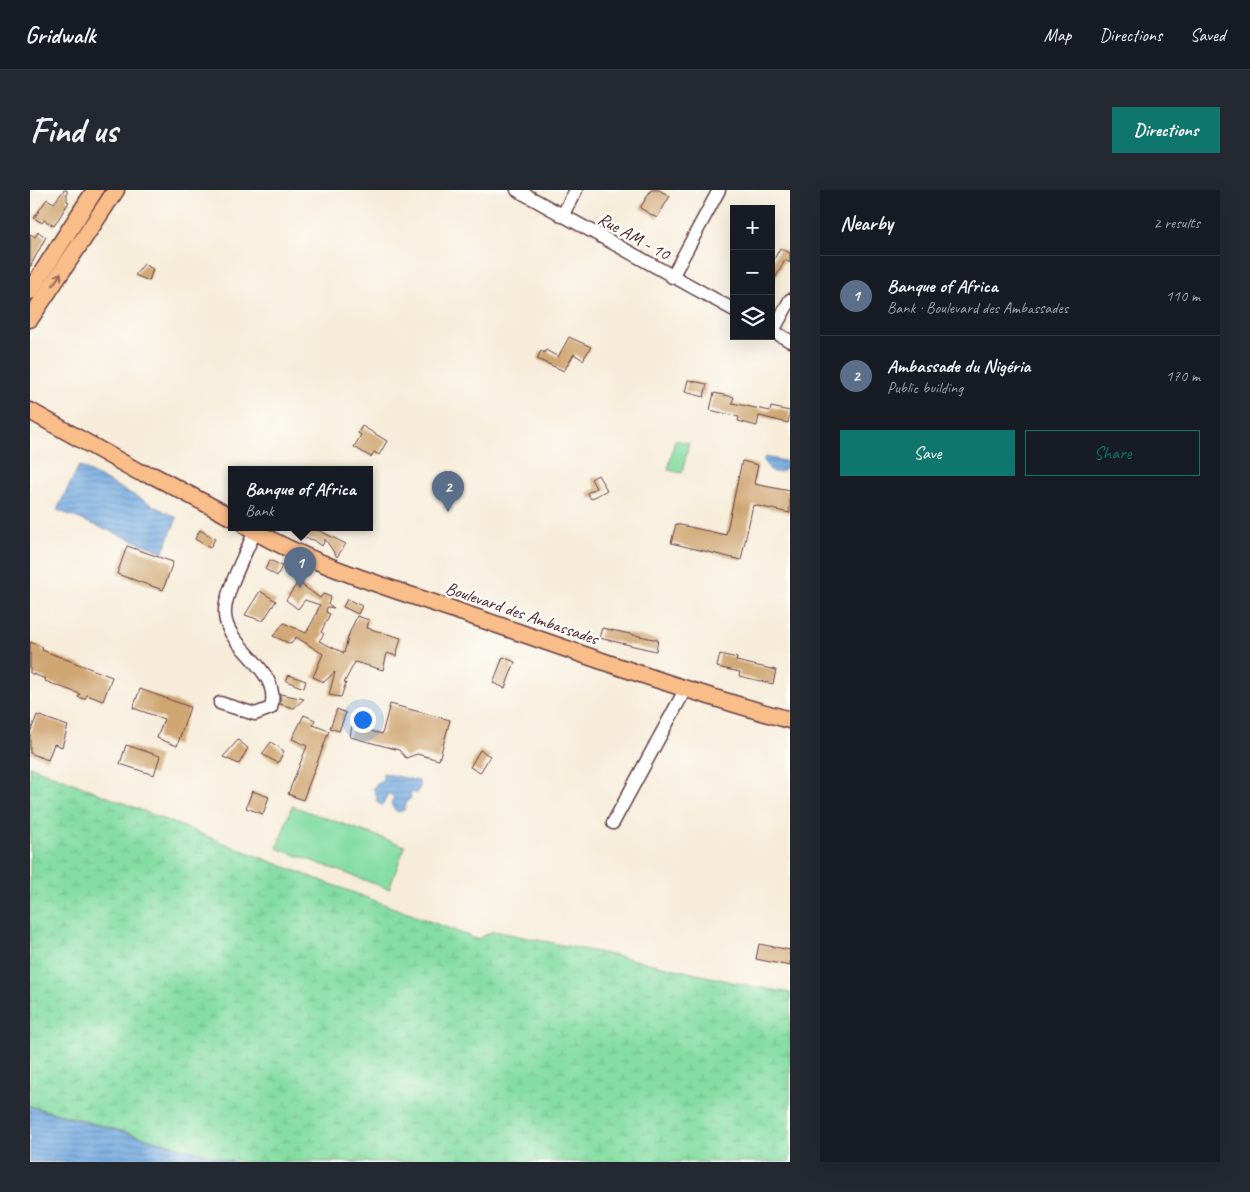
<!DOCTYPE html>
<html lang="en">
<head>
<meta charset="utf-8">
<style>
	:root { --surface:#171b24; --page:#242831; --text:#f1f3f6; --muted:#9ea1a6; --line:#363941; --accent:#0f766e }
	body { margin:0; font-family:Caveat,sans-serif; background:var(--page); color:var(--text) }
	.controls { position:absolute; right:15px; top:15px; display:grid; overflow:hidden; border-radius:0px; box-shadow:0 5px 20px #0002 }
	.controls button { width:45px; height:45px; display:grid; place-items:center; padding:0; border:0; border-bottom:1px solid var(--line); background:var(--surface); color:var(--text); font:25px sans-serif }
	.you { position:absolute; left:332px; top:529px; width:18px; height:18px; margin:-12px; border:4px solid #fff; border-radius:50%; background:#1a73e8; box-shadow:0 0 0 8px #1a73e833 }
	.badge { display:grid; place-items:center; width:32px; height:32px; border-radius:50%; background:var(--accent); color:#fff; font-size:16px; font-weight:700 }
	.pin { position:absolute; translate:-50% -41px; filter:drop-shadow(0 1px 2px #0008) }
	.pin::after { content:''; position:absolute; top:26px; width:18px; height:15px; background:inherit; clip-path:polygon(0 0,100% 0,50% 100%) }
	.popup { position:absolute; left:198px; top:276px; width:145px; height:65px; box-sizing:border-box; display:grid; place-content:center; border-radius:0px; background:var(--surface); filter:drop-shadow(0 1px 4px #0005); font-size:16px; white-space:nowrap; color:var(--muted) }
	.popup b { font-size:19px; color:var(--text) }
	.popup::after { content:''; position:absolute; left:50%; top:100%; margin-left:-10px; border:10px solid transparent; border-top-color:var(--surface) }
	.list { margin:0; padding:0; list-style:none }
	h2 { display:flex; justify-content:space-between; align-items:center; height:65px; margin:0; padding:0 20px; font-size:21px }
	h2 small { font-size:16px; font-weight:400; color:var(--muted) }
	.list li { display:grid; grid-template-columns:32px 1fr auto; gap:15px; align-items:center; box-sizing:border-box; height:80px; padding:0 20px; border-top:1px solid var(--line) }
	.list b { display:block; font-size:19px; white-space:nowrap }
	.list p { margin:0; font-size:16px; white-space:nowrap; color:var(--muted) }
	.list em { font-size:16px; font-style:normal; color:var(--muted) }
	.actions { display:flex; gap:10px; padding:15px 20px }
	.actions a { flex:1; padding:11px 0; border:1px solid var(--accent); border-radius:0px; text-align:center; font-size:18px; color:var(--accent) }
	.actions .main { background:var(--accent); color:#fff }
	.icon { flex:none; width:28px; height:28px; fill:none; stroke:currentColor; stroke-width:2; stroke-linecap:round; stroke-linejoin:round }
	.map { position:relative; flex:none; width:760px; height:972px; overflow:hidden; border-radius:0px }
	header { display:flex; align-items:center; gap:30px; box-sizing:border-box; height:70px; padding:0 25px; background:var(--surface); border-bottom:1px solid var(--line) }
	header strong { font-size:24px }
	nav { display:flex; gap:28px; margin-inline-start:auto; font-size:18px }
	.intro { display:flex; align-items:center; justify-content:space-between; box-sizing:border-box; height:120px; padding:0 30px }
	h1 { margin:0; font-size:35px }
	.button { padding:12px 22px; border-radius:0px; background:var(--accent); color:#fff; font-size:18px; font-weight:700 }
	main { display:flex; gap:30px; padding:0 30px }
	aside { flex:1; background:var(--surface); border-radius:0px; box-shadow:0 5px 20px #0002 }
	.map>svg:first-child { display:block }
	.grass { fill:#84dda3; stroke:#677e67 }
	.wetland { fill:url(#wetland-marsh); stroke:#677e67 }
	.water { fill:url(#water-rules); stroke:#5e6486 }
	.building { fill:#cfa672 }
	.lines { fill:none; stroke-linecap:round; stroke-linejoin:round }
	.minor-casing { stroke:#643e45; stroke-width:15 }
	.major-casing { stroke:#643e45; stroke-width:19 }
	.minor { stroke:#fff; stroke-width:12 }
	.major { stroke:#f8bd88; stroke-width:16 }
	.oneway { stroke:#986655 }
	.labels { text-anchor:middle; stroke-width:5; stroke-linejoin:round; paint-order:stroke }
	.street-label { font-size:18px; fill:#4a1f2b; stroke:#fdfcf7 }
</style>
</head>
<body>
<header>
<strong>Gridwalk</strong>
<nav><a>Map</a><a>Directions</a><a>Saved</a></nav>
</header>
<div class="intro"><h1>Find us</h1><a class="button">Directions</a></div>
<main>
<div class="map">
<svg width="760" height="972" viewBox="0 0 760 972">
	<defs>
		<pattern id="wetland-marsh" width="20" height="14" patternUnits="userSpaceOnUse" patternTransform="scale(1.25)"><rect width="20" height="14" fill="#84dda3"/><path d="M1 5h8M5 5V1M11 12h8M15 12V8" fill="none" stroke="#74bd8c"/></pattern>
		<pattern id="water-rules" width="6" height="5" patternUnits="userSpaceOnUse" patternTransform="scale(1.25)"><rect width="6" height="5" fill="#71a9e0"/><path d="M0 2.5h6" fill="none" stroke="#5f89b6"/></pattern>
	</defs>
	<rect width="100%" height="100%" fill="#fdfcf7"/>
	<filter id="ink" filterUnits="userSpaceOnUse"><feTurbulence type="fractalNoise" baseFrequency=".02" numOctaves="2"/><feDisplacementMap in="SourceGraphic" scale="10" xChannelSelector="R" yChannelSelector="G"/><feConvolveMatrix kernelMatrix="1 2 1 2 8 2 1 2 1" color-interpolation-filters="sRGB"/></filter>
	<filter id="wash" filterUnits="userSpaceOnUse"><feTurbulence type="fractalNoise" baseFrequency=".0096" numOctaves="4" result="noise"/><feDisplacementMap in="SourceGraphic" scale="20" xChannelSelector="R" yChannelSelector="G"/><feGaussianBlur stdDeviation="1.12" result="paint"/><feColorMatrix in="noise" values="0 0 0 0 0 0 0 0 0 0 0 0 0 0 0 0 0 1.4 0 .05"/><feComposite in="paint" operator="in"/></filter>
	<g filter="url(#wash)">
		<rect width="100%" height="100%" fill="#f6ecd9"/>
		<g class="grass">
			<path d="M645,250L659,253L652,283L638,280Z"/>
			<path d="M262,616L375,656L359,699L247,658Z"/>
		</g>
		<path class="wetland" d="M0,576L242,672L447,749L464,741L601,769L716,795L760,803V972H204L0,916Z"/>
		<g class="water">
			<path d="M735,267L759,272C757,281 750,283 742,282L733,271Z"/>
			<path d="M49,276L147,328L133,362L27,320Z"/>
			<path d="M353,583L389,591L390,598L386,603L380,602L381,608L376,612L374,620L368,622L363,618L361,613L364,608L360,604L357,605L353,615L349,614L346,611L347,607L343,598L353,589Z"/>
			<path d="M0,916L5,918L204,972H0Z"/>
		</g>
		<g id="blocks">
			<g class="building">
				<path d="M34,0H37V11L39,12L24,36L14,30L12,33L4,28L17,9L24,13Z"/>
				<path d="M621,0H629L640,6L627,28L610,18Z"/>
				<path d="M8,42L16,47L0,77V44L5,47Z"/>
				<path d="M750,58L760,63V73L755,70L741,96V75Z"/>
				<path d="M114,74L123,79L119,91L105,85Z"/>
				<path d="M539,147L561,157L553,170L544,164L534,181L507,169L511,161L514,163L516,160L528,167Z"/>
				<path d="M658,190L677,194L674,207L655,202Z"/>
				<path d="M684,203L704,207L702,213L740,221L741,217L760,221L758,233L729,226L727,236L708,231L709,227L680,220Z"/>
				<path d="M332,236L357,251L349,265L344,262L341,267L324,257L331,245L328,243Z"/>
				<path d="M712,271L728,275L724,294L760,301V323L723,315L711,370L641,353L646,334L696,345Z"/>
				<path d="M568,285L577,300L561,309L557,303L566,298L561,289Z"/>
				<path d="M273,337H282L316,354L307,367L295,349L292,356L284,350L270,347Z"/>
				<path d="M170,340L185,349L180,358L165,349Z"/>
				<path d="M97,356L143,372L133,400L87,384Z"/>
				<path d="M240,370L252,376L247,386L235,379Z"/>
				<path d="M268,392L290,408L293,404L301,407L298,414L304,418L297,417L296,422L300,424L291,442L294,444L289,451L314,463L319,444L327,426L339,430L337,438L371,448L366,466L357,463L353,480L325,472L314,493H316L311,507L299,505L305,482L294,492L283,487L293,464L266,447L261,454L243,446L254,433L276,443L283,431L290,415L275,410L268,419L256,410Z"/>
				<path d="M230,401L246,411L233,431L215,425Z"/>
				<path d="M317,409L332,416L328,424L313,417Z"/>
				<path d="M572,438L628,450L626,461L569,448Z"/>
				<path d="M0,452L13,457L12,460L82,487L73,511L57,505L55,509L48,507L50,504L15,491L16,489L0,483Z"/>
				<path d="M690,464L707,468L706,471L746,480L743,494L709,486L710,482L687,477Z"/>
				<path d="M473,467L485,472L475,498L463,493Z"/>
				<path d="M259,485L276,491L274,498L256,491Z"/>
				<path d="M110,499L160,517L147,556L127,548L134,529L103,518Z"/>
				<path d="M250,504H251L274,509L264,518L250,514Z"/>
				<path d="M360,514L420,530L409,570L387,564L376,568L369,560L320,547L322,536L352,544Z"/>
				<path d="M307,519L316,523L309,541L300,538Z"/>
				<path d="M7,525L38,536L32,557L24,554L18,570L0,563V543Z"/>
				<path d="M274,525L285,530L283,535L299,541L273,610L258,604L277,556L262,549Z"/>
				<path d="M208,550L218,558L209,574L193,567Z"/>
				<path d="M241,552L254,561L248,573L232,564Z"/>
				<path d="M96,555L130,566L124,585L90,574Z"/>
				<path d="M450,560L460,566L450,583L440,577Z"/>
				<path d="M222,601L239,607L233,624L216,618Z"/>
				<path d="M729,754L760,760V776L726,769Z"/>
			</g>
		</g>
	</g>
	<g filter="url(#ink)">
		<use href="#blocks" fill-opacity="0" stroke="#643e45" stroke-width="1"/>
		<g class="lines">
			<g class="minor-casing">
				<g id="minor">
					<path d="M487,0L704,120"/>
					<path d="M532,26L546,0"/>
					<path d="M642,87L689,0"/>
					<path d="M741,140L760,151"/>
					<path d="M743,141L760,110"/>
					<path d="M190,513L225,524L241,518C252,479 197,459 195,425C193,405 217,361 225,341"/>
					<path d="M583,633L655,500"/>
				</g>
			</g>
			<g class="major-casing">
				<g id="major">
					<path d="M0,101L65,0"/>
					<path d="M0,129L86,0"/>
					<path d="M0,221L109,282L124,286L201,327"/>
					<path d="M217,337C286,377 364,399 439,425C546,462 651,500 760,530"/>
				</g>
			</g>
			<use href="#minor" class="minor"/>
			<use href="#major" class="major"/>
		</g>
		<defs><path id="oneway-shaft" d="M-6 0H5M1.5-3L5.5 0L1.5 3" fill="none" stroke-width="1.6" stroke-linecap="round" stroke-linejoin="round" transform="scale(1.25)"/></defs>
		<use class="oneway" href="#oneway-shaft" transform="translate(27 89) rotate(-56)"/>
	</g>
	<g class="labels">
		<g class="street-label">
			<text transform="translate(604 46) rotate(29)" y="6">Rue AM - 10</text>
			<text transform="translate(492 423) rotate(19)" y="6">Boulevard des Ambassades</text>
		</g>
	</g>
</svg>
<div class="controls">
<button>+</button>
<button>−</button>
<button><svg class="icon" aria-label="layers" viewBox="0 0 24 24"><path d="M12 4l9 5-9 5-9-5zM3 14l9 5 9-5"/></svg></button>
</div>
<div class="you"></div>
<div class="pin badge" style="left:270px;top:398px;background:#5c6f8a">1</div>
<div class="popup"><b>Banque of Africa</b>Bank</div>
<div class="pin badge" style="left:418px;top:322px;background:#5c6f8a">2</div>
</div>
<aside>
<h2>Nearby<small>2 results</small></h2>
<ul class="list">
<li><span class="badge" style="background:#5c6f8a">1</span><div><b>Banque of Africa</b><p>Bank · Boulevard des Ambassades</p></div><em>110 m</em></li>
<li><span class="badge" style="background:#5c6f8a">2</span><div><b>Ambassade du Nigéria</b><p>Public building</p></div><em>170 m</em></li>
</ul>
<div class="actions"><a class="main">Save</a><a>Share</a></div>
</aside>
</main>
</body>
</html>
